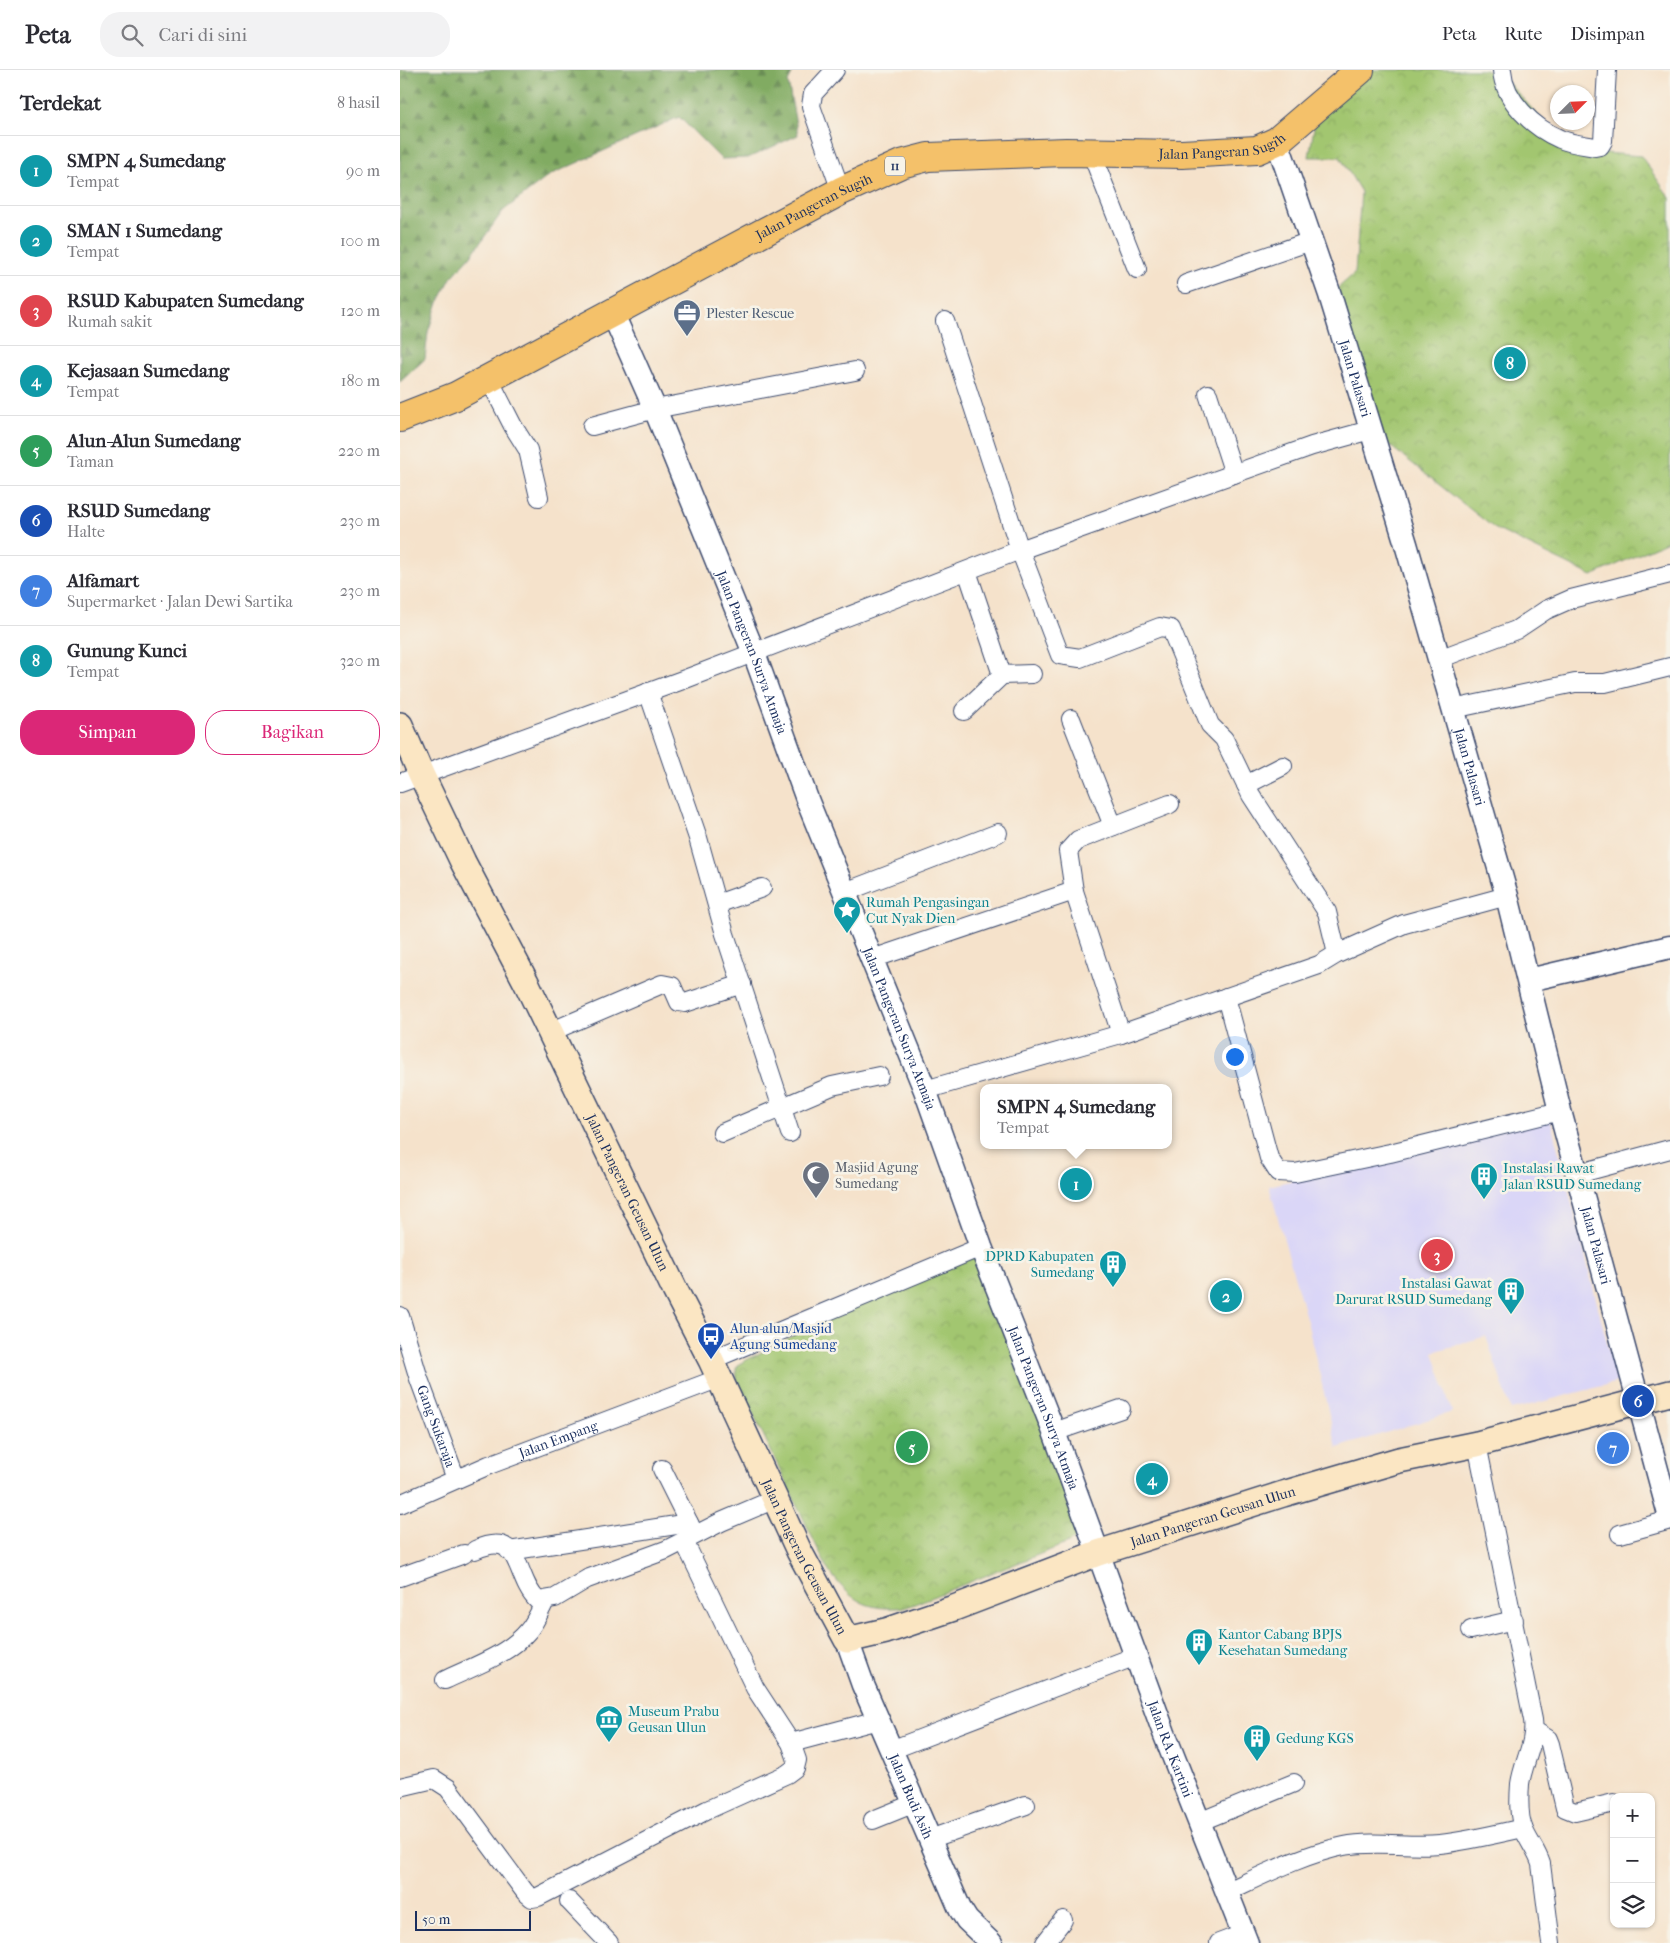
<!DOCTYPE html>
<html lang="id">
<head>
<meta charset="utf-8">
<style>
	:root { --surface:#fff; --page:#f2f2f3; --text:#2b2b33; --muted:#7c7c81; --line:#e1e1e2; --accent:#db2777 }
	body { margin:0; font-family:"IM FELL French Canon",serif; background:var(--page); color:var(--text) }
	.controls { position:absolute; right:15px; bottom:15px; display:grid; overflow:hidden; border-radius:10px; box-shadow:0 1px 4px #0004 }
	.controls button { width:45px; height:45px; display:grid; place-items:center; padding:0; border:0; border-bottom:1px solid var(--line); background:var(--surface); color:var(--text); font:25px sans-serif }
	.compass { position:absolute; left:1150px; top:15px; width:45px; height:45px; border-radius:50%; background:var(--surface); box-shadow:0 1px 4px #0004; rotate:66deg }
	.scale { position:absolute; left:15px; bottom:12px; width:116px; box-sizing:border-box; padding-left:5px; border:2px solid #1b2f5e; border-top:0; font-size:14px; line-height:18px; white-space:nowrap; color:#1b2f5e; -webkit-text-stroke:4px #f7f3e8; paint-order:stroke }
	.you { position:absolute; left:834px; top:986px; width:18px; height:18px; margin:-12px; border:4px solid #fff; border-radius:50%; background:#1a73e8; box-shadow:0 0 0 8px #1a73e833 }
	.badge { display:grid; place-items:center; width:32px; height:32px; border-radius:50%; background:var(--accent); color:#fff; font-size:16px; font-weight:700 }
	.pin { position:absolute; translate:-50% -50%; border:2px solid #fff; box-shadow:0 1px 5px #0006 }
	.popup { position:absolute; left:580px; top:1014px; width:192px; height:65px; box-sizing:border-box; display:grid; place-content:center; border-radius:10px; background:var(--surface); filter:drop-shadow(0 1px 4px #0005); font-size:16px; white-space:nowrap; color:var(--muted) }
	.popup b { font-size:19px; color:var(--text) }
	.popup::after { content:''; position:absolute; left:50%; top:100%; margin-left:-10px; border:10px solid transparent; border-top-color:var(--surface) }
	.list { margin:0; padding:0; list-style:none }
	h2 { display:flex; justify-content:space-between; align-items:center; height:65px; margin:0; padding:0 20px; font-size:21px }
	h2 small { font-size:16px; font-weight:400; color:var(--muted) }
	.list li { display:grid; grid-template-columns:32px 1fr auto; gap:15px; align-items:center; box-sizing:border-box; height:70px; padding:0 20px; border-top:1px solid var(--line) }
	.list b { display:block; font-size:19px; white-space:nowrap }
	.list p { margin:0; font-size:16px; white-space:nowrap; color:var(--muted) }
	.list em { font-size:16px; font-style:normal; color:var(--muted) }
	.actions { display:flex; gap:10px; padding:15px 20px }
	.actions a { flex:1; padding:11px 0; border:1px solid var(--accent); border-radius:20px; text-align:center; font-size:18px; color:var(--accent) }
	.actions .main { background:var(--accent); color:#fff }
	.icon { flex:none; width:28px; height:28px; fill:none; stroke:currentColor; stroke-width:2; stroke-linecap:round; stroke-linejoin:round }
	.map { position:relative; flex:none; width:1270px; height:1873px; overflow:hidden }
	header { display:flex; align-items:center; gap:30px; box-sizing:border-box; height:70px; padding:0 25px; background:var(--surface); border-bottom:1px solid var(--line) }
	header strong { font-size:24px }
	nav { display:flex; gap:28px; margin-inline-start:auto; font-size:18px }
	.search { width:350px; height:45px; background:var(--page); display:flex; align-items:center; gap:12px; box-sizing:border-box; padding:0 18px; border-radius:20px; color:var(--muted); font-size:19px }
	main { display:flex }
	aside { flex:1; background:var(--surface) }
	.map>svg:first-child { display:block }
	.built { fill:#dad6f7 }
	.forest { fill:url(#forest-firs); stroke:#4e6d60 }
	.park { fill:url(#park-crowns); stroke:#5e7a67 }
	.lines { fill:none; stroke-linecap:round; stroke-linejoin:round }
	.minor-casing { stroke:#3c4a6e; stroke-width:20 }
	.tertiary-casing { stroke:#3c4a6e; stroke-width:25 }
	.secondary-casing { stroke:#3c4a6e; stroke-width:28 }
	.trunk-casing { stroke:#3c4a6e; stroke-width:30 }
	.minor { stroke:#fff; stroke-width:18 }
	.tertiary { stroke:#fff; stroke-width:22 }
	.secondary { stroke:#fbe6c3; stroke-width:25 }
	.trunk { stroke:#f4c16a; stroke-width:28 }
	.labels { text-anchor:middle; stroke-width:5; stroke-linejoin:round; paint-order:stroke }
	.shield { fill:#f7f3e8; stroke:#5d6a87; stroke-width:1 }
	.shield-label { font-size:12px; font-weight:bold; fill:#1b2f5e }
	.street-label { font-size:14px; fill:#1b2f5e; stroke:#f7f3e8 }
	.service-label { font-size:14px; fill:#4e5e75; stroke:#f7f3e8; text-anchor:start }
	.culture-label { font-size:14px; fill:#0d838f; stroke:#f7f3e8; text-anchor:start }
	.worship-label { font-size:14px; fill:#5b616d; stroke:#f7f3e8; text-anchor:start }
	.transit-label { font-size:14px; fill:#164399; stroke:#f7f3e8; text-anchor:start }
</style>
</head>
<body>
<header>
<strong>Peta</strong>
<div class="search"><svg class="icon" aria-label="search" viewBox="0 0 24 24"><circle cx="10" cy="10" r="6"/><path d="M15 15l6 6"/></svg>Cari di sini</div>
<nav><a>Peta</a><a>Rute</a><a>Disimpan</a></nav>
</header>
<main>
<aside>
<h2>Terdekat<small>8 hasil</small></h2>
<ul class="list">
<li><span class="badge" style="background:#0f9aa8">1</span><div><b>SMPN 4 Sumedang</b><p>Tempat</p></div><em>90 m</em></li>
<li><span class="badge" style="background:#0f9aa8">2</span><div><b>SMAN 1 Sumedang</b><p>Tempat</p></div><em>100 m</em></li>
<li><span class="badge" style="background:#e0444e">3</span><div><b>RSUD Kabupaten Sumedang</b><p>Rumah sakit</p></div><em>120 m</em></li>
<li><span class="badge" style="background:#0f9aa8">4</span><div><b>Kejasaan Sumedang</b><p>Tempat</p></div><em>180 m</em></li>
<li><span class="badge" style="background:#2e9e5b">5</span><div><b>Alun-Alun Sumedang</b><p>Taman</p></div><em>220 m</em></li>
<li><span class="badge" style="background:#1a4fb4">6</span><div><b>RSUD Sumedang</b><p>Halte</p></div><em>230 m</em></li>
<li><span class="badge" style="background:#3f7fe0">7</span><div><b>Alfamart</b><p>Supermarket · Jalan Dewi Sartika</p></div><em>230 m</em></li>
<li><span class="badge" style="background:#0f9aa8">8</span><div><b>Gunung Kunci</b><p>Tempat</p></div><em>320 m</em></li>
</ul>
<div class="actions"><a class="main">Simpan</a><a>Bagikan</a></div>
</aside>
<div class="map">
<svg width="1270" height="1873" viewBox="0 0 1270 1873">
	<defs>
		<pattern id="forest-firs" width="22" height="20" patternUnits="userSpaceOnUse" patternTransform="scale(1.25)"><rect width="22" height="20" fill="#81ab62"/><path d="M5 1l3.5 6h-7zM16 11l3.5 6h-7z" fill="#698c54"/></pattern>
		<pattern id="park-crowns" width="20" height="18" patternUnits="userSpaceOnUse" patternTransform="scale(1.25)"><rect width="20" height="18" fill="#a2c670"/><path d="M2 6a3 3 0 1 1 6 0M12 15a3 3 0 1 1 6 0" fill="none" stroke="#8baa63"/></pattern>
	</defs>
	<rect width="100%" height="100%" fill="#f7f3e8"/>
	<filter id="ink" filterUnits="userSpaceOnUse"><feTurbulence type="fractalNoise" baseFrequency=".02" numOctaves="2"/><feDisplacementMap in="SourceGraphic" scale="10" xChannelSelector="R" yChannelSelector="G"/><feConvolveMatrix kernelMatrix="1 2 1 2 8 2 1 2 1" color-interpolation-filters="sRGB"/></filter>
	<filter id="wash" filterUnits="userSpaceOnUse"><feTurbulence type="fractalNoise" baseFrequency=".0096" numOctaves="4" result="noise"/><feDisplacementMap in="SourceGraphic" scale="20" xChannelSelector="R" yChannelSelector="G"/><feGaussianBlur stdDeviation="1.12" result="paint"/><feColorMatrix in="noise" values="0 0 0 0 0 0 0 0 0 0 0 0 0 0 0 0 0 1.4 0 .05"/><feComposite in="paint" operator="in"/></filter>
	<g filter="url(#wash)">
		<rect width="100%" height="100%" fill="#f5e2cb"/>
		<path class="built" d="M1150,1048L1217,1312L1111,1340L1086,1266L1033,1282L1052,1342L937,1378L908,1255L869,1116Z"/>
		<path class="forest" d="M0,0H394L388,12L398,65L348,88L321,89L279,47L150,105L103,141L70,187L51,208L37,235L28,262L25,289L0,312Z"/>
		<g class="park">
			<path d="M952,0H1084L1104,8L1152,61L1194,82L1241,86L1270,128V470L1192,506L1094,458L970,360L930,225L955,203L961,122L940,87H909L919,29Z"/>
			<path d="M580,1179L683,1460L678,1467L668,1473L507,1537C465,1542 450,1530 427,1498L337,1310L336,1299L339,1294L459,1231Z"/>
		</g>
	</g>
	<g filter="url(#ink)">
		<g class="lines">
			<g class="minor-casing">
				<g id="minor">
					<path d="M435,0L413,24L411,36L441,121"/>
					<path d="M1102,0C1104,31 1134,58 1160,69C1171,74 1184,75 1195,77L1200,76L1203,71L1207,0"/>
					<path d="M691,82L737,199"/>
					<path d="M786,214L911,171"/>
					<path d="M545,251L620,480L660,585L680,588L760,557L771,559L810,655L824,669L851,725L927,842L937,884"/>
					<path d="M89,309L113,356L128,380L139,427"/>
					<path d="M808,324L834,404"/>
					<path d="M192,356L255,339L455,301"/>
					<path d="M1039,589L1116,560L1146,540L1171,529L1270,504"/>
					<path d="M602,605L632,604"/>
					<path d="M248,622L298,768L325,864L390,1063"/>
					<path d="M1053,639L1175,613H1205L1270,597"/>
					<path d="M564,641L602,605L567,501"/>
					<path d="M671,649L713,756"/>
					<path d="M0,713L288,608L620,480L912,376L970,360"/>
					<path d="M846,715L883,696"/>
					<path d="M445,822L598,763"/>
					<path d="M317,834L362,818"/>
					<path d="M472,889L674,821"/>
					<path d="M826,927L869,1088L878,1102L895,1103L990,1083L1160,1041"/>
					<path d="M150,962L262,914L272,916L279,932L285,933L342,914"/>
					<path d="M721,964L674,821L668,781L678,770L770,734"/>
					<path d="M525,1020L721,964L919,895L937,884L1004,854L1107,826"/>
					<path d="M322,1063L432,1016L479,1006"/>
					<path d="M1177,1104L1270,1079"/>
					<path id="s1" d="M0,1246L19,1309L56,1409"/>
					<path d="M311,1290L581,1177"/>
					<path d="M654,1362L721,1339"/>
					<path d="M1077,1374L1133,1650C1136,1673 1123,1692 1120,1714C1119,1728 1118,1747 1124,1760C1129,1772 1137,1781 1141,1794L1151,1873"/>
					<path d="M262,1399L294,1463"/>
					<path id="s2" d="M0,1434L89,1395L320,1308"/>
					<path d="M1220,1464L1270,1450"/>
					<path d="M75,1480C124,1458 113,1508 138,1531L155,1528L187,1509L266,1480L321,1452L375,1429"/>
					<path d="M109,1481L289,1453"/>
					<path d="M0,1507L64,1484"/>
					<path d="M1071,1560L1114,1550"/>
					<path d="M45,1610C72,1597 108,1585 128,1561C135,1553 140,1541 145,1531"/>
					<path d="M1135,1661L1148,1669L1150,1674L1165,1738L1175,1742L1214,1733"/>
					<path d="M391,1673L478,1650"/>
					<path d="M491,1680L736,1586"/>
					<path d="M0,1717L34,1709L48,1718L125,1822L132,1828L138,1827L307,1740L387,1704L395,1698L397,1690L391,1673L355,1618L284,1471"/>
					<path d="M473,1750L515,1733"/>
					<path d="M799,1752L894,1713"/>
					<path d="M530,1769L626,1735"/>
					<path d="M826,1822C863,1805 904,1784 944,1776C976,1770 1008,1777 1040,1774C1067,1771 1096,1764 1123,1758"/>
					<path d="M169,1831L209,1873"/>
					<path d="M645,1873L663,1850"/>
					<path d="M819,1873L843,1864"/>
				</g>
			</g>
			<g class="tertiary-casing">
				<g id="tertiary">
					<path id="s3" d="M877,71L930,225L1006,474L1107,826L1160,1041L1270,1448"/>
					<path id="s4" d="M212,242L255,339L354,583L408,732L525,1020L581,1177L654,1362L764,1663L847,1873"/>
					<path d="M1129,910L1270,877"/>
					<path id="s5" d="M447,1570L463,1615L560,1839L567,1850L591,1873"/>
				</g>
			</g>
			<g class="secondary-casing">
				<g id="secondary">
					<path id="s6" d="M0,655L21,704L63,792L126,912L275,1220L311,1290L399,1481L447,1570L486,1561L554,1538L698,1483L883,1424L999,1390L1077,1374L1270,1323"/>
				</g>
			</g>
			<g class="trunk-casing">
				<g id="trunk">
					<path id="s7" d="M0,348L56,326L441,121L501,94L528,87L666,82L782,84L857,80L877,71L960,0"/>
				</g>
			</g>
			<use href="#minor" class="minor"/>
			<use href="#tertiary" class="tertiary"/>
			<use href="#secondary" class="secondary"/>
			<use href="#trunk" class="trunk"/>
		</g>
	</g>
	<defs>
		<g id="office-pin" transform="scale(1.4375)"><path d="M0 17L-7.5 6A9.5 9.5 0 1 1 7.5 6Z" fill="#5c6f8a" stroke="#f7f3e8"/><path d="M-6-3h4V-5.5h4V-3h4V5H-6ZM-1-4.5V-3h2v-1.5ZM-6 0V1H6V0Z" fill="#fff"/></g>
		<g id="sight-pin" transform="scale(1.4375)"><path d="M0 17L-7.5 6A9.5 9.5 0 1 1 7.5 6Z" fill="#0f9aa8" stroke="#f7f3e8"/><path d="M0-6L1.8-2.2L6-1.7L2.9 1.2L3.7 5.4L0 3.3L-3.7 5.4L-2.9 1.2L-6-1.7L-1.8-2.2Z" fill="#fff"/></g>
		<g id="mosque-pin" transform="scale(1.4375)"><path d="M0 17L-7.5 6A9.5 9.5 0 1 1 7.5 6Z" fill="#6b7280" stroke="#f7f3e8"/><path d="M3.5-4.9A6 6 0 1 0 3.5 4.9A5 5 0 1 1 3.5-4.9Z" fill="#fff"/></g>
		<g id="building-pin" transform="scale(1.4375)"><path d="M0 17L-7.5 6A9.5 9.5 0 1 1 7.5 6Z" fill="#0f9aa8" stroke="#f7f3e8"/><path d="M-4-6H4V6H1V3H-1V6H-4ZM-2.5-4.3h1.7v1.8h-1.7ZM.8-4.3h1.7v1.8H.8ZM-2.5-1h1.7V.8h-1.7ZM.8-1h1.7V.8H.8Z" fill="#fff"/></g>
		<g id="bus-pin" transform="scale(1.4375)"><path d="M0 17L-7.5 6A9.5 9.5 0 1 1 7.5 6Z" fill="#1a4fb4" stroke="#f7f3e8"/><path d="M-5-6H5V4H4V6H2V4H-2V6H-4V4H-5ZM-3.5-4V0h7V-4ZM-3.5 1.2v1.5H-2V1.2ZM2 1.2v1.5H3.5V1.2Z" fill="#fff"/></g>
		<g id="museum-pin" transform="scale(1.4375)"><path d="M0 17L-7.5 6A9.5 9.5 0 1 1 7.5 6Z" fill="#0f9aa8" stroke="#f7f3e8"/><path d="M0-6L6-3V-2H-6V-3ZM-5-1h2V3h-2ZM-1-1h2V3h-2ZM3-1h2V3H3ZM-6 4H6V6H-6Z" fill="#fff"/></g>
	</defs>
	<g fill-rule="evenodd">
		<use href="#office-pin" x="287" y="243"/>
		<use href="#sight-pin" x="447" y="840"/>
		<use href="#mosque-pin" x="416" y="1105"/>
		<use href="#building-pin" x="1084" y="1106"/>
		<use href="#building-pin" x="713" y="1194"/>
		<use href="#building-pin" x="1111" y="1221"/>
		<use href="#bus-pin" x="311" y="1266"/>
		<use href="#building-pin" x="799" y="1572"/>
		<use href="#museum-pin" x="209" y="1649"/>
		<use href="#building-pin" x="857" y="1668"/>
	</g>
	<g class="labels">
		<rect class="shield" x="485" y="86.5" width="20" height="19" rx="4"/>
		<g class="shield-label">
			<text x="495" y="100">11</text>
		</g>
		<g class="street-label">
			<text dy="5" stroke="none"><textPath href="#s7" startOffset="885">Jalan Pangeran Sugih</textPath></text>
			<text dy="5" stroke="none"><textPath href="#s7" startOffset="465">Jalan Pangeran Sugih</textPath></text>
			<text dy="5" stroke="none"><textPath href="#s3" startOffset="250">Jalan Palasari</textPath></text>
			<text dy="5" stroke="none"><textPath href="#s4" startOffset="368">Jalan Pangeran Surya Atmaja</textPath></text>
			<text dy="5" stroke="none"><textPath href="#s3" startOffset="655">Jalan Palasari</textPath></text>
			<text dy="5" stroke="none"><textPath href="#s4" startOffset="772">Jalan Pangeran Surya Atmaja</textPath></text>
			<text dy="5" stroke="none"><textPath href="#s6" startOffset="520">Jalan Pangeran Geusan Ulun</textPath></text>
			<text dy="5" stroke="none"><textPath href="#s3" startOffset="1150">Jalan Palasari</textPath></text>
			<text dy="5" stroke="none"><textPath href="#s4" startOffset="1178">Jalan Pangeran Surya Atmaja</textPath></text>
			<text dy="5" stroke="none"><textPath href="#s1" startOffset="116">Gang Sukaraja</textPath></text>
			<text dy="5" stroke="none"><textPath href="#s2" startOffset="171">Jalan Empang</textPath></text>
			<text dy="5" stroke="none"><textPath href="#s6" startOffset="1405">Jalan Pangeran Geusan Ulun</textPath></text>
			<text dy="5" stroke="none"><textPath href="#s6" startOffset="925">Jalan Pangeran Geusan Ulun</textPath></text>
			<text dy="5" stroke="none"><textPath href="#s4" startOffset="1542">Jalan RA. Kartini</textPath></text>
			<text dy="5" stroke="none"><textPath href="#s5" startOffset="169">Jalan Budi Asih</textPath></text>
		</g>
		<g class="service-label">
			<text x="306" y="248">Plester Rescue</text>
		</g>
		<g class="culture-label">
			<text x="466" y="837">Rumah Pengasingan<tspan x="466" dy="16">Cut Nyak Dien</tspan></text>
			<text x="1103" y="1103">Instalasi Rawat<tspan x="1103" dy="16">Jalan RSUD Sumedang</tspan></text>
			<text x="694" y="1191" text-anchor="end">DPRD Kabupaten<tspan x="694" dy="16">Sumedang</tspan></text>
			<text x="1092" y="1218" text-anchor="end">Instalasi Gawat<tspan x="1092" dy="16">Darurat RSUD Sumedang</tspan></text>
			<text x="818" y="1569">Kantor Cabang BPJS<tspan x="818" dy="16">Kesehatan Sumedang</tspan></text>
			<text x="228" y="1646">Museum Prabu<tspan x="228" dy="16">Geusan Ulun</tspan></text>
			<text x="876" y="1673">Gedung KGS</text>
		</g>
		<g class="worship-label">
			<text x="435" y="1102">Masjid Agung<tspan x="435" dy="16">Sumedang</tspan></text>
		</g>
		<g class="transit-label">
			<text x="330" y="1263">Alun-alun/Masjid<tspan x="330" dy="16">Agung Sumedang</tspan></text>
		</g>
	</g>
</svg>
<div class="controls">
<button>+</button>
<button>−</button>
<button><svg class="icon" aria-label="layers" viewBox="0 0 24 24"><path d="M12 4l9 5-9 5-9-5zM3 14l9 5 9-5"/></svg></button>
</div>
<svg class="compass" viewBox="-18 -18 36 36"><path d="M0-13l5 13h-10z" fill="#e53935"/><path d="M0 13l5-13h-10z" fill="#7c7c81"/></svg>
<div class="scale">50 m</div>
<div class="you"></div>
<div class="pin badge" style="left:676px;top:1114px;background:#0f9aa8">1</div>
<div class="popup"><b>SMPN 4 Sumedang</b>Tempat</div>
<div class="pin badge" style="left:826px;top:1226px;background:#0f9aa8">2</div>
<div class="pin badge" style="left:1037px;top:1185px;background:#e0444e">3</div>
<div class="pin badge" style="left:752px;top:1409px;background:#0f9aa8">4</div>
<div class="pin badge" style="left:512px;top:1377px;background:#2e9e5b">5</div>
<div class="pin badge" style="left:1238px;top:1331px;background:#1a4fb4">6</div>
<div class="pin badge" style="left:1213px;top:1378px;background:#3f7fe0">7</div>
<div class="pin badge" style="left:1110px;top:293px;background:#0f9aa8">8</div>
</div>
</main>
</body>
</html>
